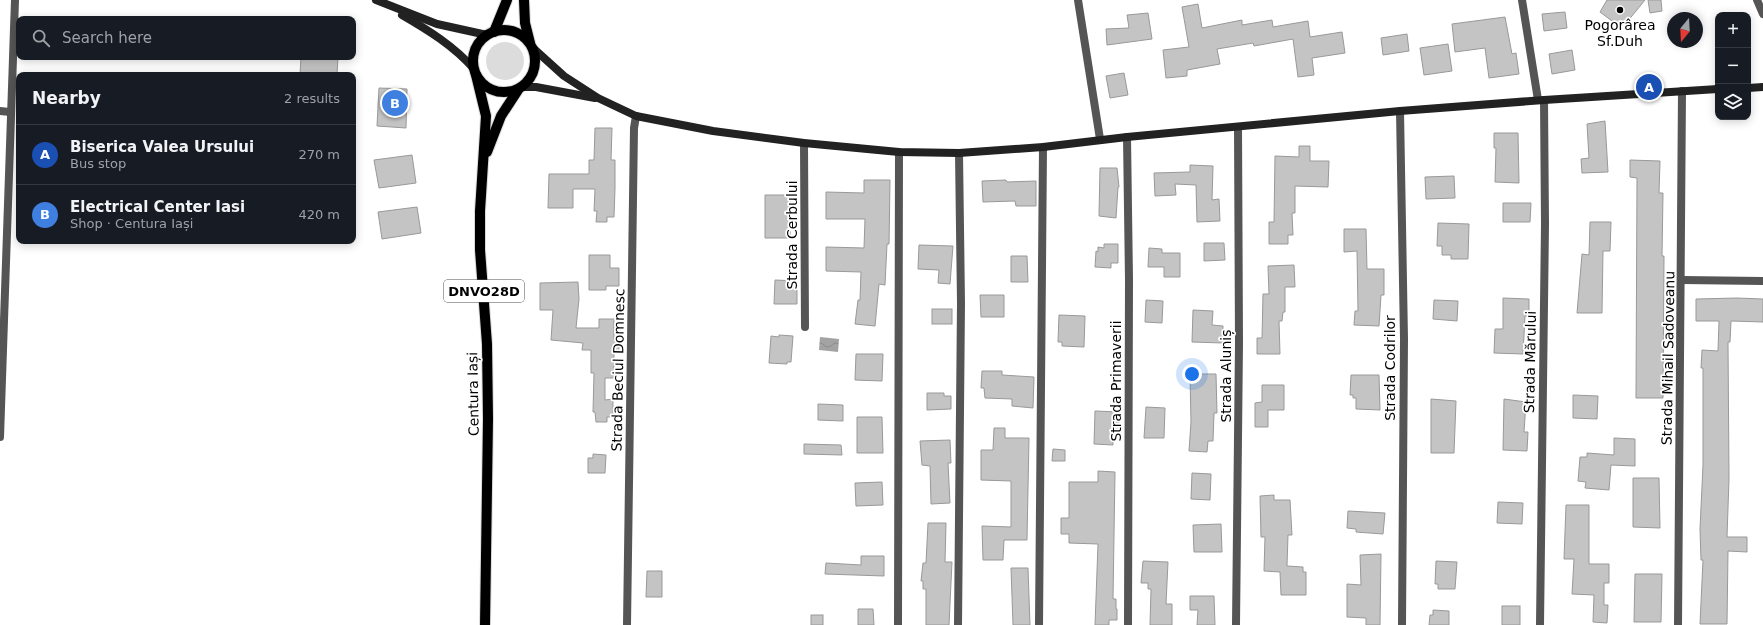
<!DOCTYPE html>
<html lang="en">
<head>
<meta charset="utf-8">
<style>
	:root { --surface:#171b24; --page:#242831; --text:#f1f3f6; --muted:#9ea1a6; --line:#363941; --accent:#ea580c }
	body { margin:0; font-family:"DejaVu Sans",sans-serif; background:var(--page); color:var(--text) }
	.controls { position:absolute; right:12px; top:12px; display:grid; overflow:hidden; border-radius:8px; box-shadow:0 2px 10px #0003 }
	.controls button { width:36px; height:36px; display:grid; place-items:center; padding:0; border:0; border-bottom:1px solid var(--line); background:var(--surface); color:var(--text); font:20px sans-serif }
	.compass { position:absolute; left:1667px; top:12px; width:36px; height:36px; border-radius:50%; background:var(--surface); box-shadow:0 2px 10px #0003; rotate:198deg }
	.you { position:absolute; left:1192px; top:374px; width:14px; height:14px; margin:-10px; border:3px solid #fff; border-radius:50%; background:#1a73e8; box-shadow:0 0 0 6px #1a73e833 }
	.badge { display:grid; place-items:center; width:26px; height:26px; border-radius:50%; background:var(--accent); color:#fff; font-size:13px; font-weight:700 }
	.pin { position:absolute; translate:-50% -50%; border:2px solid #fff; box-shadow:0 1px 4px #0006 }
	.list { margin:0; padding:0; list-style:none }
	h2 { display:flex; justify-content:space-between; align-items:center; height:52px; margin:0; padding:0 16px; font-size:17px }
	h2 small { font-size:13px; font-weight:400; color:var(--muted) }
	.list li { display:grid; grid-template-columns:26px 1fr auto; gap:12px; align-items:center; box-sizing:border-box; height:60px; padding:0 16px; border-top:1px solid var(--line) }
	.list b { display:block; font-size:15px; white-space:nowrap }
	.list p { margin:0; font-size:13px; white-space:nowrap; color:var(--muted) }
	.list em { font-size:13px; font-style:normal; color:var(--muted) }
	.icon { flex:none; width:22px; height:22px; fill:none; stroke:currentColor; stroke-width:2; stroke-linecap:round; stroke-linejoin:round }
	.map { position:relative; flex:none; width:1763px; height:625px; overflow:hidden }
	.search { position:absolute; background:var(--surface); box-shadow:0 2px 10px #0003; left:16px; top:16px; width:340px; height:44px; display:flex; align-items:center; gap:10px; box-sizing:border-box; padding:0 14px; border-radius:8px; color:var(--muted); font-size:15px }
	.panel { position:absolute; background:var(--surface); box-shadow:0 2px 10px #0003; left:16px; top:72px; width:340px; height:172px; border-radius:8px }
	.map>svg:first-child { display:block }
	.green { fill:#dcdcdc }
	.water { fill:url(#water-waves) }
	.building { fill:#c4c4c4; stroke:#999 }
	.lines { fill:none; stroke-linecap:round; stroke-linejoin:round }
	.primary-casing { stroke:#dbdbdb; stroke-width:12 }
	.minor { stroke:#555; stroke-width:8 }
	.secondary { stroke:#222; stroke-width:8 }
	.primary { stroke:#000; stroke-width:10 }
	.poi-dot { fill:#000; stroke:#fff; stroke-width:1.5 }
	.labels { text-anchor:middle; stroke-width:3.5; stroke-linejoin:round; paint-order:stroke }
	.shield { fill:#fff; stroke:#4c4c4c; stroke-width:1 }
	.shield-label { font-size:13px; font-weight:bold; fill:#000 }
	.poi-label { font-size:14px; fill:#000; stroke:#fff }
	.street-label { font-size:14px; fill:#000; stroke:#fff }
</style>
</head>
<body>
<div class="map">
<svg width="1763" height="625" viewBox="0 0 1763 625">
	<defs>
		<pattern id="water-waves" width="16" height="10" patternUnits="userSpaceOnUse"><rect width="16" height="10" fill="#a3a3a3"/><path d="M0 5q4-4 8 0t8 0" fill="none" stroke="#8b8b8b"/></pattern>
	</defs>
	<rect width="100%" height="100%" fill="#fff"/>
	<circle class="green" cx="505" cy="61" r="19"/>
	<path class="water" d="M820,337L839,339L838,352L819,350Z"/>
	<g class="building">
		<path d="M1607,0H1645L1627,22L1616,24L1600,12Z"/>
		<path d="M1648,0H1661L1662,11L1650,13Z"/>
		<path d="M1198,4L1202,28L1242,20V25L1272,20L1273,27L1308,21L1310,37L1342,32L1345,53L1312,58L1314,75L1298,77L1293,39L1254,46L1253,43L1217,49L1220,64L1187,70V76L1166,78L1163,50L1189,47L1182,7Z"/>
		<path d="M1565,12L1567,28L1544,31L1542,14Z"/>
		<path d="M1148,13L1152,39L1107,45L1106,29L1129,28L1127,15Z"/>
		<path d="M1505,17L1512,54L1516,53L1519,74L1489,78L1485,48L1455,52L1452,24Z"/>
		<path d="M1407,34L1409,51L1383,55L1381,38Z"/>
		<path d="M1448,44L1452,71L1424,75L1420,48Z"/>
		<path d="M1572,50L1575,70L1552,74L1549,54Z"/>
		<path d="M301,57H338L337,75H300Z"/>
		<path d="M1124,73L1128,95L1110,98L1106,76Z"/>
		<path d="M379,88L407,89L406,128L377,126Z"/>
		<path d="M1605,121L1608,172L1582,173L1581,159L1589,158L1587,124Z"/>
		<path d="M595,128H612L611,160H615V188L614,217H607V222H596L597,211H594L595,189H573V208H548L549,174H589V160H594Z"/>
		<path d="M1494,133H1518L1519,183L1495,182L1496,148H1494Z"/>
		<path d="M1299,146H1310V161H1329L1328,187L1295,186V213H1292L1293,235H1288V244H1269V222H1274L1275,156L1299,157Z"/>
		<path d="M412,155L416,183L379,188L374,160Z"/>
		<path d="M1630,160L1660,161L1659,193H1663L1662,256H1664L1663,398H1636L1637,178L1630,177Z"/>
		<path d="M1190,165L1213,166L1212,200L1219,199L1220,221L1197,222L1196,185L1175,184L1176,195L1155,196L1154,173L1190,172Z"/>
		<path d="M1100,168H1117L1119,187H1118L1116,218L1099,216Z"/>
		<path d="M1454,176L1455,198L1426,199L1425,177Z"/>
		<path d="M864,180H890L889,244H887L885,285L879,284L875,326L855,324L858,300H860L861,272L826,271V247L864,248L865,219H826V192L864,193Z"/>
		<path d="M1006,180L1007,182L1036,181V206H1016L1015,201L983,202L982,181Z"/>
		<path d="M765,195H791L790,238H765Z"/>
		<path d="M1503,203H1531L1530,222H1503Z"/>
		<path d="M417,207L421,233L382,239L378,212Z"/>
		<path d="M1590,222H1611L1610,251H1603L1602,313H1577L1582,254L1589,255Z"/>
		<path d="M1438,223L1469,224L1468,259H1451V255H1442V246H1437Z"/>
		<path d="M1344,229H1366L1367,269H1384V295H1381L1379,326L1354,325L1355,311H1358L1357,251L1344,252Z"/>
		<path d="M1204,243H1224L1225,260L1204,261Z"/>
		<path d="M1104,244H1118V263H1111V268L1095,267L1096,251L1098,252V247L1104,248Z"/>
		<path d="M919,245L953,246L950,284L938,283L939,270L918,269Z"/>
		<path d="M1149,248L1162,249V253H1180V277H1164V267H1148Z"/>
		<path d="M589,255H610V268H619V286H606V290H589Z"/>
		<path d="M1011,256H1027L1028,282H1011Z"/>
		<path d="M1294,265L1295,287H1285V312H1283L1282,321H1279L1280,354H1257V338H1262L1263,294H1269L1268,266Z"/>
		<path d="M775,280L797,281V304H774Z"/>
		<path d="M578,282L579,299L576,328H599V319H614V339H619V351H614V378H605V400L613,399V417H607V422H596L595,412H593L594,373H591V350H582L583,343L551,340L553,310H540V283Z"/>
		<path d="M980,295H1004V317H981Z"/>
		<path d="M1503,298L1529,299V317L1525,316L1523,354L1494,353L1495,329H1503Z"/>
		<path d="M1737,298L1763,299V322L1731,321L1730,342H1728L1729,479L1727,537H1747V552L1728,551L1727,624H1700L1703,560H1701L1700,529L1703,465V368H1701L1702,350L1718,351L1719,321H1696V299Z"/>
		<path d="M1146,300L1163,301L1162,323L1145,322Z"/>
		<path d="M1434,300L1458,301L1457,321L1433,319Z"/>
		<rect x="932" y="309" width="20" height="15"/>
		<path d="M1193,310L1213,311L1212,325L1223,326V343L1192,342Z"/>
		<path d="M1059,315L1085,316L1084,347L1062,346V342H1058Z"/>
		<path d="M779,335L793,336L791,362H787V364L769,363L771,336L779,337Z"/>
		<path d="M856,354H883L882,381L855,380Z"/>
		<path d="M982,371H1002V375L1034,377L1033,408L1012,406V399L985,398L984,388H981Z"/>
		<path d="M1190,374H1216L1217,413H1214L1213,441H1208L1207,452L1189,451L1191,422Z"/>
		<path d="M1351,375H1379L1380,410L1356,409V398H1353V395H1350Z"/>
		<path d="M1262,385H1284V410H1268V427H1255V403L1262,402Z"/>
		<path d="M927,393H944V396H951V409L927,410Z"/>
		<path d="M1573,395L1598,396L1597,419L1573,418Z"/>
		<path d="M1431,399L1456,401L1454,453H1431Z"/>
		<path d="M1504,399L1526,402L1524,432H1528L1527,451L1503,450Z"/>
		<path d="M818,404L843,405V421L818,420Z"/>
		<path d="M1146,407L1165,408L1164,438H1144Z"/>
		<path d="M1095,411L1119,412V434H1113V445L1094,444Z"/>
		<path d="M857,417H882L883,453H857Z"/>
		<path d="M994,428H1005V438H1029L1027,540H1004L1003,560H983L982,526L1011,527V481L981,480V450H993Z"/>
		<path d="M1614,438L1635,439V466L1611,465L1609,490L1585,488L1586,482L1578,481L1580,457H1587V453L1614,455Z"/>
		<path d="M950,440L951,463H948L950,503L931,504L930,466L922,465L920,441Z"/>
		<path d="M804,444L841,445L842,455L804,454Z"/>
		<path d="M1053,449L1065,450V461H1052Z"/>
		<path d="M593,454L606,455L605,473H588V458H593Z"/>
		<path d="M1098,471L1115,472L1113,599H1116V609H1117V620H1109V625H1095L1098,544L1069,543V534H1061V518H1069V482H1098Z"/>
		<path d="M1192,473L1211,474L1210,500L1191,499Z"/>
		<path d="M1633,478H1659L1660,528L1633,527Z"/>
		<path d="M882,482L883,505L856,506L855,483Z"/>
		<path d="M1274,495V500H1290L1292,535H1288L1287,566L1303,567V572H1306V595H1281L1280,572L1264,571L1265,537H1261L1260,496Z"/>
		<path d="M1498,502L1523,503L1522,524L1497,523Z"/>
		<path d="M1566,505H1589V564H1609V583H1604V605H1608L1607,623L1593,622L1594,595L1572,594L1574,559H1564Z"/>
		<path d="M1348,511L1385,513L1383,534L1356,532V529L1347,528Z"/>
		<path d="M928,523H946L945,562H952L949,625H926V589H923V581H921L923,563H926Z"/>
		<path d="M1221,524L1222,552H1194L1193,525Z"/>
		<path d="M1381,554L1380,625H1366V618L1347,617V584L1361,585L1360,555Z"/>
		<path d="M861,556H884V576L825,574L826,563L861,565Z"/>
		<path d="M1143,561L1168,562L1166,604H1172V625H1150L1151,589H1148V583H1141Z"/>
		<path d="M1436,561L1457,562L1455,589H1438V584H1435Z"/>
		<path d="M1011,568H1028L1030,625H1013Z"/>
		<path d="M647,571H662V597H646Z"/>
		<path d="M1635,574H1662L1661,622H1634Z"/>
		<path d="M1190,596H1214L1215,625H1197L1198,610H1190Z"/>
		<rect x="1502" y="606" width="18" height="19"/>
		<path d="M858,609H873L874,625H858Z"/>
		<path d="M1433,610L1449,611V625H1429L1430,615H1433Z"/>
		<rect x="811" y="615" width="12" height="10"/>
	</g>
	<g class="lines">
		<g class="primary-casing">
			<g id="primary">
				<path d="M524,0L525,23L530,43"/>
				<circle cx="504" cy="61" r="31"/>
				<path d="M494,32L507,0"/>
				<path d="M476,75L486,116L480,211V250L487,344L488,419L485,625"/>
				<path d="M487,152L501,116L518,90"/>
			</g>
		</g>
		<g class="minor">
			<path d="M1078,0L1100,139"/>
			<path d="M1522,0L1538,100"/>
			<path d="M1757,0L1763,14"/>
			<path d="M0,111L10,112"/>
			<path d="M1400,111L1404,339L1402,625"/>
			<path d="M1127,137L1129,280L1128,625"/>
			<path d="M804,143L805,327"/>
			<path d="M1682,280L1763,281"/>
			<path d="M0,437L15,0"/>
			<path d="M627,625L634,128L636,116"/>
			<path d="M898,625L899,152"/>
			<path d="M958,625L961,303L959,153"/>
			<path d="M1039,625L1043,147"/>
			<path d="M1236,625L1239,343L1238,127"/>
			<path d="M1540,625L1545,224L1544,100"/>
			<path d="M1678,625L1682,91"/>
		</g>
		<g class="secondary">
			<path d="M376,0L437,24L487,35"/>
			<path d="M402,15C428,30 454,46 474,69"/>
			<path d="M533,48L564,76L598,98L636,116L713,131L804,143L899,152L959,153L1043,147L1127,137L1400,111L1544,100L1718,89"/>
			<path d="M522,87H536L595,98"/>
			<path d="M1748,88L1763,87"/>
		</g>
		<use href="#primary" class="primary"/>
	</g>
	<circle class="poi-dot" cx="1620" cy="10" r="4"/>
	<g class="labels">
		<rect class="shield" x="444" y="280" width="80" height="22" rx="3"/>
		<g class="shield-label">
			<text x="484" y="296">DNVO28D</text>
		</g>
		<g class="poi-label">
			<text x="1620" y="30">Pogorârea<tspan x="1620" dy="16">Sf.Duh</tspan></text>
		</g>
		<g class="street-label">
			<text transform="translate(792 235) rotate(-90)" y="5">Strada Cerbului</text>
			<text transform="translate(1668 358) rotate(-89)" y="5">Strada Mihail Sadoveanu</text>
			<text transform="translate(1530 362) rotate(-89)" y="5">Strada Mărului</text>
			<text transform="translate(1390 368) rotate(-90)" y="5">Strada Codrilor</text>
			<text transform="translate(618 370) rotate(-89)" y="5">Strada Beciul Domnesc</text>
			<text transform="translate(1226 376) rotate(-90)" y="5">Strada Aluniș</text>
			<text transform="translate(1116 381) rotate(-90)" y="5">Strada Primaverii</text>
			<text transform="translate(473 394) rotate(-91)" y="5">Centura Iași</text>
		</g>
	</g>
</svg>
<div class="controls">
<button>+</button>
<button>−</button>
<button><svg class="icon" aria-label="layers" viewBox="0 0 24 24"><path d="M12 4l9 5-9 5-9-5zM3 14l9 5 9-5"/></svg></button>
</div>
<svg class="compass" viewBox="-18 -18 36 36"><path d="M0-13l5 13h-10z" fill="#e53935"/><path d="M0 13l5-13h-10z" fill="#9ea1a6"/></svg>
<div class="you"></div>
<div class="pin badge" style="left:1649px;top:87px;background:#1a4fb4">A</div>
<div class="pin badge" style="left:395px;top:103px;background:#3f7fe0">B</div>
<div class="search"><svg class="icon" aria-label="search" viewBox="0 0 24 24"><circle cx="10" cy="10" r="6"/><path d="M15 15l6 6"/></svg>Search here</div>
<section class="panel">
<h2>Nearby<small>2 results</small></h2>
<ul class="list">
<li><span class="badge" style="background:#1a4fb4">A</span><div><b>Biserica Valea Ursului</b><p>Bus stop</p></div><em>270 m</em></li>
<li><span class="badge" style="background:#3f7fe0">B</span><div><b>Electrical Center Iasi</b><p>Shop · Centura Iași</p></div><em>420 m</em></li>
</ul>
</section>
</div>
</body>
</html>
